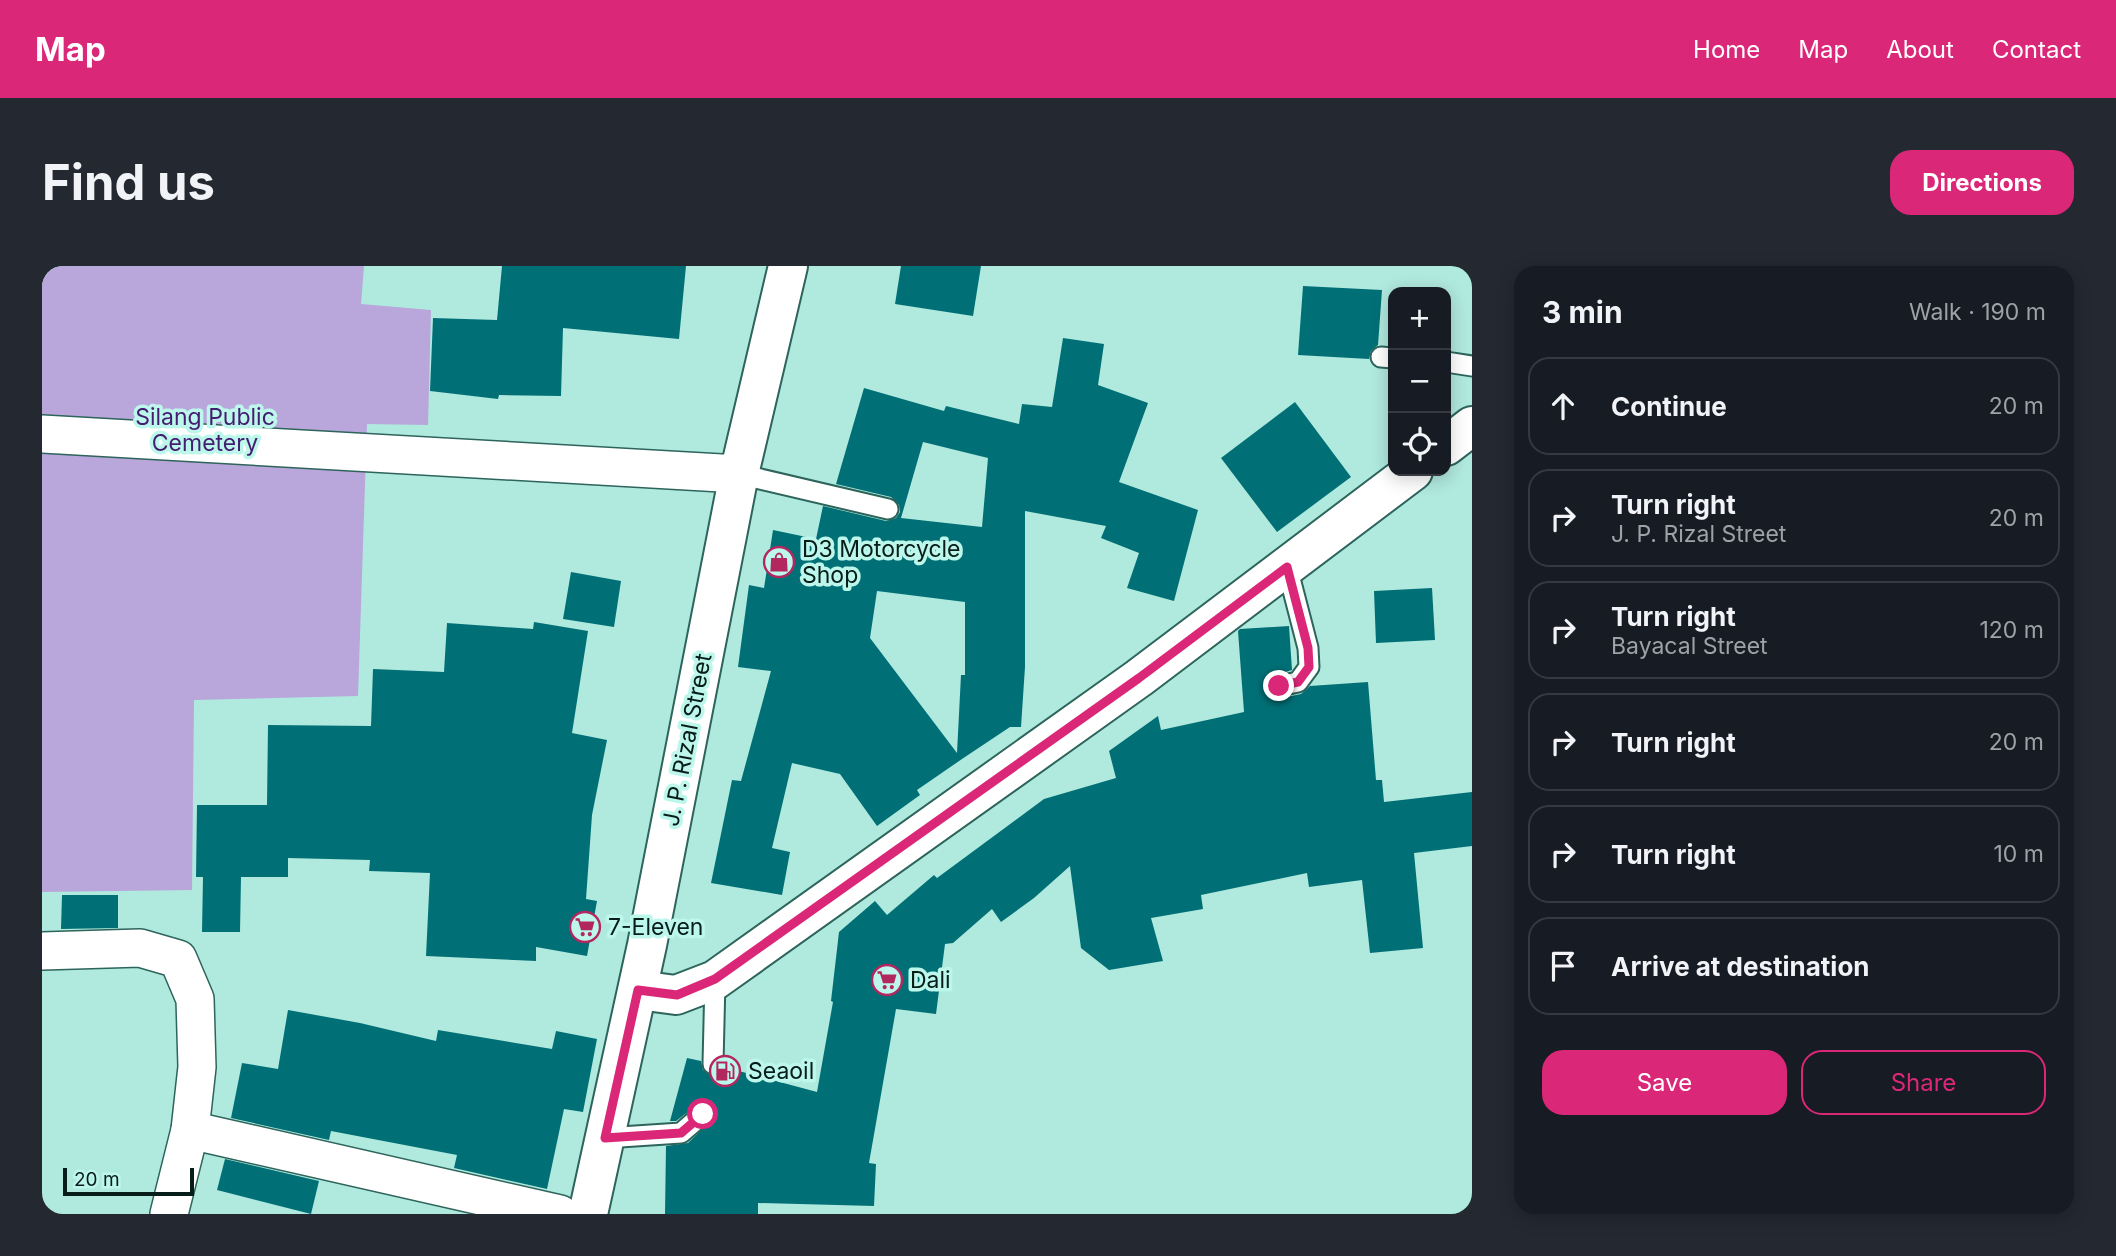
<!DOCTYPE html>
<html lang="en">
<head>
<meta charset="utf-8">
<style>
	:root { --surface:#171b24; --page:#242831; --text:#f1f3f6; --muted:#9ea1a6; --line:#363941; --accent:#db2777 }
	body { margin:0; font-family:Inter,sans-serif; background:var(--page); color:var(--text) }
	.controls { position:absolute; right:21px; top:21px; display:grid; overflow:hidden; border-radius:14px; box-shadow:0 4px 18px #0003 }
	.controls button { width:63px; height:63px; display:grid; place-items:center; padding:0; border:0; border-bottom:2px solid var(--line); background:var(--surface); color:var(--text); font:35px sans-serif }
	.scale { position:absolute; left:21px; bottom:18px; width:131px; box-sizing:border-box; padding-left:7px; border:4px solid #061d19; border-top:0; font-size:19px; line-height:24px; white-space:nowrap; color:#061d19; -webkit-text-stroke:5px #bdf7eb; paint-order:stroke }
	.stop { position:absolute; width:21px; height:21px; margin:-16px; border:5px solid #db2777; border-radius:50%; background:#fff }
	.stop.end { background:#db2777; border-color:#fff; box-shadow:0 2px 7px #0008 }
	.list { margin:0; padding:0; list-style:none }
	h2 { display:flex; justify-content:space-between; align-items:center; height:91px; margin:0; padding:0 28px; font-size:30px }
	h2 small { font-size:23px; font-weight:400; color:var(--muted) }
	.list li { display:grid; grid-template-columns:46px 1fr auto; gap:21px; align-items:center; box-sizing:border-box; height:98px; margin:0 14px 14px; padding:0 14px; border:2px solid var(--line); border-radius:21px }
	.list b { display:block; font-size:26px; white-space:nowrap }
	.list p { margin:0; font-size:23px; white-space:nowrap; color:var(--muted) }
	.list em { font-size:23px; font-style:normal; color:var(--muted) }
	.actions { display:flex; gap:14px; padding:21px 28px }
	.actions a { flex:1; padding:16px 0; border:2px solid var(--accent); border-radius:21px; text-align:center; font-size:24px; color:var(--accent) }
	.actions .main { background:var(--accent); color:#fff }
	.icon { flex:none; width:38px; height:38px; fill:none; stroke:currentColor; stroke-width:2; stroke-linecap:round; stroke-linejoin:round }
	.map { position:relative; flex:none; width:1430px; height:948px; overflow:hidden; border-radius:21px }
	header { display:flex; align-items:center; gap:42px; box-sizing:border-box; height:98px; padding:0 35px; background:var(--accent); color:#fff }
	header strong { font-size:33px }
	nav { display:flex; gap:38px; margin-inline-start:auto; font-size:24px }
	.intro { display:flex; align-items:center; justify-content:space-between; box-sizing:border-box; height:168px; padding:0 42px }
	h1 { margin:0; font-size:49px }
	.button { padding:18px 32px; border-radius:21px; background:var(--accent); color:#fff; font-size:24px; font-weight:700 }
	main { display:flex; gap:42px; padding:0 42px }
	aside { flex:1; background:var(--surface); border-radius:21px; box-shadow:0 4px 18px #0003 }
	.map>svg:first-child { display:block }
	.green { fill:#b9a6da }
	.building { fill:#007076; fill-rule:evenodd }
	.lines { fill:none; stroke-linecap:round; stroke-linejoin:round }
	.lane-casing { stroke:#2d645b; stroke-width:23 }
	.street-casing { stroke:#2d645b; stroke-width:40 }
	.secondary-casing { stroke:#2d645b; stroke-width:42 }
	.lane { stroke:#fff; stroke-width:19 }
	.street { stroke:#fff; stroke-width:37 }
	.secondary { stroke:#fff; stroke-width:38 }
	.route { stroke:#db2777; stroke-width:9 }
	.labels { text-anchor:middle; stroke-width:7; stroke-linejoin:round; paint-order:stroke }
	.park-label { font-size:23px; fill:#441d70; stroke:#bdf7eb }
	.poi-label { font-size:23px; fill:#061d19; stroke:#bdf7eb; text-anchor:start }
	.street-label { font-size:23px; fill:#061d19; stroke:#bdf7eb }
</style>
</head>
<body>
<header>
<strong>Map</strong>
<nav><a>Home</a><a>Map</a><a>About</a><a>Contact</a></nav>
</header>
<div class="intro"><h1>Find us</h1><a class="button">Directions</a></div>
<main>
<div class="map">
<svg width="1430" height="948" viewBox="0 0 1430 948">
	<rect width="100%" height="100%" fill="#b0e9de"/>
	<path class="green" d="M0,0H322L319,38L389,44L386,159L325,158L316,430L152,434L150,624L0,626Z"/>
	<g class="building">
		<path d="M460,0H644L637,73L521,62L519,130L457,129L456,133L388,125L391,52L455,54Z"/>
		<path d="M859,0H939L931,50L853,38Z"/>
		<path d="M1261,20L1340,24L1336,79L1329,85L1327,93L1256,89Z"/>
		<path d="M1021,72L1062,78L1056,119L1106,137L1077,216L1156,244L1132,335L1085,322L1097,287L1059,272L1064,260L983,245V401L979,461H968L920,493L875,524L878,529L835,560L798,508L750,497L730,582L748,586L740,629L669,617L690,514L699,515L729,405L696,401L707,319L722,322L731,264L774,273L781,240L844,255L854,252L858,246L857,239L849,231L794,218L822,122L902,145L904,140L977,158L980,138L1010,141ZM881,176L946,192L940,261L859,252ZM835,325L923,336V409H919L915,487L828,372Z"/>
		<path d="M1253,136L1309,211L1235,266L1179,192Z"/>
		<path d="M529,306L579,315L572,361L521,353Z"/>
		<path d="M1390,322L1393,374L1334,377L1332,325Z"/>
		<path d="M492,356L546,365L530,467L565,474L550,549L544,633L555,635L545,690L494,681V695L384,690L388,607L327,605L328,594L246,592V611H199L198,666H160L161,611H154L155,539H225L226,459L329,460L331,403L402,406L405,357L491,363Z"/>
		<path d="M1247,360L1250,404L1228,411L1225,417L1227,428L1233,431L1240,432L1259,428L1268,420L1326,416L1334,514H1340L1342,536L1430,526V580L1372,587L1381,682L1328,687L1320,614L1267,621L1265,607L1159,629L1161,643L1109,652L1121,695L1067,704L1039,682L1028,600L992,632L959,656L950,643L911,677L903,678L894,748L854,743L827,897L834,898L832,940L716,937V948H623L624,880L646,877L673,851L671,841L659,836L634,855H628L645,792L659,795L661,804L670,810L677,808L682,801L775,826L791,736L789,735L797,666L833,635L845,649L892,609L895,612L1002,533L1074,512L1067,485L1116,450L1119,464L1202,446L1196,365L1198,363Z"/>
		<path d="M20,629H76V662L19,663Z"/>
		<path d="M246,744L318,757L394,775L396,764L510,783L514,765L555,773L541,846L522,843L505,923L412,902L415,889L289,865L287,874L189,852L200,797L236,803Z"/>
		<path d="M183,893L277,915L269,948L175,924Z"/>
	</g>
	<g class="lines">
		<g class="lane-casing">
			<g id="lane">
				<path d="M1339,91L1351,92"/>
				<path d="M1404,96L1430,100"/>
				<path d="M697,208L846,243"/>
				<path d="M1237,420L1256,416L1267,401L1266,382L1245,301"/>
				<path d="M671,798L673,714"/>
				<path d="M563,872L639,867L661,848"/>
			</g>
		</g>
		<g class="street-casing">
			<g id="street">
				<path d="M0,168L697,208"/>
				<path d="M0,685L98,682L136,693L153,733L155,801L148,864L127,948"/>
				<path d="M148,864L518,948"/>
			</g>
		</g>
		<g class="secondary-casing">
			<g id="secondary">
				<path d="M1404,180L1430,160"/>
				<path d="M596,724L634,729L673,714L1097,412L1371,205"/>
				<path d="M546,948L605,679L697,208L746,0"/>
			</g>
		</g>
		<use href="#lane" class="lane"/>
		<use href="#street" class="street"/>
		<use href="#secondary" class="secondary"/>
	</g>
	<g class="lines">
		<path class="route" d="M661,848L639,867L563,872L596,724L635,729L673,713L1097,412L1245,301L1266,382L1267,401L1256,416L1237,420"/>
	</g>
	<defs>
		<g id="shop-ring" transform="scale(1.575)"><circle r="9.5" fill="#bdf7eb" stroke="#b32761" stroke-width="1.5"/><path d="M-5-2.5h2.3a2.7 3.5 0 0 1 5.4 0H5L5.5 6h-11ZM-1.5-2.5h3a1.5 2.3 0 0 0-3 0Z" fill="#b32761"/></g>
		<g id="supermarket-ring" transform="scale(1.575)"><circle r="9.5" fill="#bdf7eb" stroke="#b32761" stroke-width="1.5"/><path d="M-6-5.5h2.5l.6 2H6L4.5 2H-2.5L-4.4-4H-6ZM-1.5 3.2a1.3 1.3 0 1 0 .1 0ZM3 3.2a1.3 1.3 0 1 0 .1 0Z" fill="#b32761"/></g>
		<g id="fuel-ring" transform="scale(1.575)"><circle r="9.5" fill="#bdf7eb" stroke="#b32761" stroke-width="1.5"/><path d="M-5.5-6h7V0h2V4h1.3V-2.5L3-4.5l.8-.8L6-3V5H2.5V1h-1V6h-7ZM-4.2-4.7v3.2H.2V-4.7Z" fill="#b32761"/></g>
	</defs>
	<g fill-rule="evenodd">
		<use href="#shop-ring" x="737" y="296"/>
		<use href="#supermarket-ring" x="543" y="661"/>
		<use href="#supermarket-ring" x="845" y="714"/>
		<use href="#fuel-ring" x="683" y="805"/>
	</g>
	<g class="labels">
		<g class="park-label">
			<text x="163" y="159">Silang Public<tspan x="163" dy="26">Cemetery</tspan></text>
		</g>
		<g class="poi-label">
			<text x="760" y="291">D3 Motorcycle<tspan x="760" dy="26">Shop</tspan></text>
			<text x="566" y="669">7-Eleven</text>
			<text x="868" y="722">Dali</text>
			<text x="706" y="813">Seaoil</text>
		</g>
		<g class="street-label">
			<text transform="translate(645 474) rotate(-79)" y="8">J. P. Rizal Street</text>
		</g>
	</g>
</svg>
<div class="controls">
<button>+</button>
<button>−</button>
<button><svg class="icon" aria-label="locate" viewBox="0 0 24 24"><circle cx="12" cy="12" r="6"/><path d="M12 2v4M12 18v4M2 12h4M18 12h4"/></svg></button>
</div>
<div class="scale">20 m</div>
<div class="stop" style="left:661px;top:848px"></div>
<div class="stop end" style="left:1237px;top:420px"></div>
</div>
<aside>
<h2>3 min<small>Walk · 190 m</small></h2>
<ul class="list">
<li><svg class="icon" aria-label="ahead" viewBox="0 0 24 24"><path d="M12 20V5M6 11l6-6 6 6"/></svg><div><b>Continue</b></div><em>20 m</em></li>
<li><svg class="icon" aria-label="right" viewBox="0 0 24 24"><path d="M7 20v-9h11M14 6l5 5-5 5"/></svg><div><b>Turn right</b><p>J. P. Rizal Street</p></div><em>20 m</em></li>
<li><svg class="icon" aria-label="right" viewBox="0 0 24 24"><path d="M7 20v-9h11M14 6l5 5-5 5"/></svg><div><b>Turn right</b><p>Bayacal Street</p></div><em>120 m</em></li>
<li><svg class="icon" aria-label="right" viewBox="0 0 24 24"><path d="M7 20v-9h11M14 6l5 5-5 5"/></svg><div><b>Turn right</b></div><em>20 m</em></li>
<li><svg class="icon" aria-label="right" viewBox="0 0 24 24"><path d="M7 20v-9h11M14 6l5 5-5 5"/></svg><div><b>Turn right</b></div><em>10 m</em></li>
<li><svg class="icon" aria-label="arrive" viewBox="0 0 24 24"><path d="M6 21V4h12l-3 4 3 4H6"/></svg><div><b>Arrive at destination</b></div></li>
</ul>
<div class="actions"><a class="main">Save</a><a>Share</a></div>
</aside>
</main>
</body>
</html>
